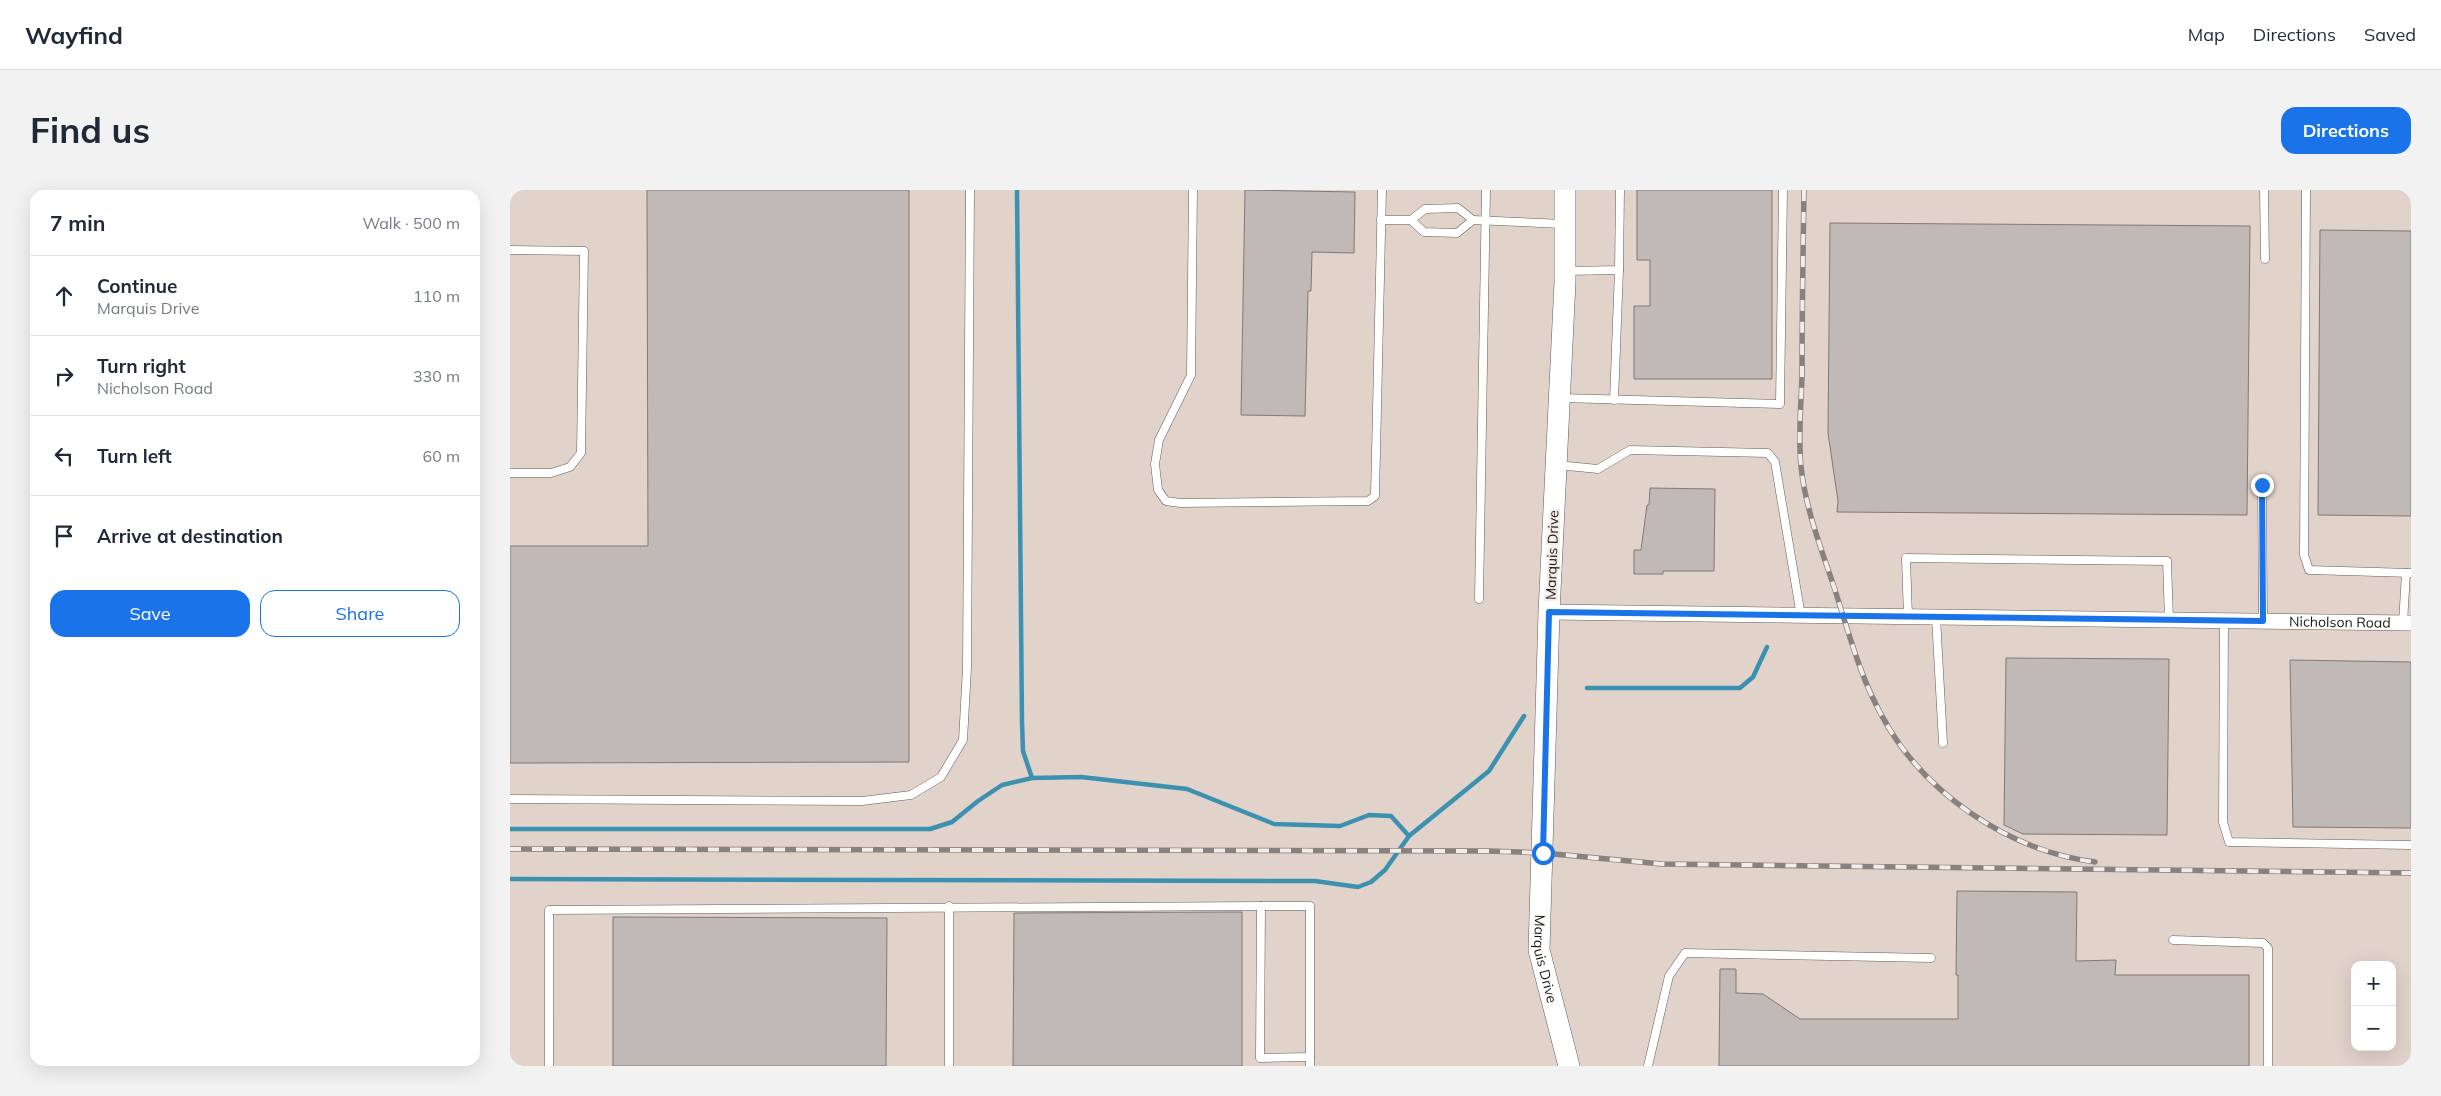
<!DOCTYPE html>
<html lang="en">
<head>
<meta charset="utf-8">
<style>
	:root { --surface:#fff; --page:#f2f2f3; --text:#1f2937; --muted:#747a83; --line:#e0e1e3; --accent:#1a73e8 }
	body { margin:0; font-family:Mulish,sans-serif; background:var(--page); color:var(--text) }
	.controls { position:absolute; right:15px; bottom:15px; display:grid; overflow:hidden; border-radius:10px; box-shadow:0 5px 20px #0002 }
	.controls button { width:45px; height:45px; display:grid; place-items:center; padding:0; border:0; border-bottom:1px solid var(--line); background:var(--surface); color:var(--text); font:25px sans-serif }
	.stop { position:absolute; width:15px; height:15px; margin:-11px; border:4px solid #1a73e8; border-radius:50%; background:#fff }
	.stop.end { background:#1a73e8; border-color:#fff; box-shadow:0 1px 5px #0008 }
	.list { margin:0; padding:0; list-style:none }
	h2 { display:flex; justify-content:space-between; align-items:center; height:65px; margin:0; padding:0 20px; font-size:21px }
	h2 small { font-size:16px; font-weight:400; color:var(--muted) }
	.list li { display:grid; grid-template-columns:32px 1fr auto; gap:15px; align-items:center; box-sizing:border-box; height:80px; padding:0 20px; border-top:1px solid var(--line) }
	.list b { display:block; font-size:19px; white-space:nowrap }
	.list p { margin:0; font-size:16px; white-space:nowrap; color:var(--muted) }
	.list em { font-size:16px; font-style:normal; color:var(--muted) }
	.actions { display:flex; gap:10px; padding:15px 20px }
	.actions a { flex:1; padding:11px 0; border:1px solid var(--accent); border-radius:15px; text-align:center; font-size:18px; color:var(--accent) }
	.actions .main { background:var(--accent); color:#fff }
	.icon { flex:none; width:28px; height:28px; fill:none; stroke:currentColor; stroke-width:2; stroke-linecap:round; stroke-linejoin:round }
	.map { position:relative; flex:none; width:1901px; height:876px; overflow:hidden; border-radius:15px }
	header { display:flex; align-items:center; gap:30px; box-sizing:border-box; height:70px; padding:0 25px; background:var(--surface); border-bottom:1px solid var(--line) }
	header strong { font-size:24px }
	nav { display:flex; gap:28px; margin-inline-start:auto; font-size:18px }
	.intro { display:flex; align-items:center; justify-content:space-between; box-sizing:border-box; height:120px; padding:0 30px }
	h1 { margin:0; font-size:35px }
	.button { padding:12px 22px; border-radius:15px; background:var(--accent); color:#fff; font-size:18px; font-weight:700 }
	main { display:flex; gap:30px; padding:0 30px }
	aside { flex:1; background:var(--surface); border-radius:15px; box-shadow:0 5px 20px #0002 }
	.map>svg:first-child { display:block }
	.built { fill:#e1d2ca; fill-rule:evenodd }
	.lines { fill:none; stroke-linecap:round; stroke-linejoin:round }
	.stream { stroke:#3b91af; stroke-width:4.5 }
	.building { fill:#c0b9b5; stroke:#807976 }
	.lane-casing { stroke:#635c59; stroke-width:9 }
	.street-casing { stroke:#635c59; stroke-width:16 }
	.secondary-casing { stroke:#635c59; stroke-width:22 }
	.lane { stroke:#fff; stroke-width:8 }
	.street { stroke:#fff; stroke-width:15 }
	.secondary { stroke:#fff; stroke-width:21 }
	.rail-casing { stroke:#87827f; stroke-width:5.5 }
	.rail { stroke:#f3ece8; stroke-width:4; stroke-dasharray:11; stroke-linecap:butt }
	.route { stroke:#1a73e8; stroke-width:6 }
	.labels { text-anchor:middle; stroke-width:4.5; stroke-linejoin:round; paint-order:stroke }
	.street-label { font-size:14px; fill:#1a1816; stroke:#f3ece8 }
</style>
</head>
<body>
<header>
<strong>Wayfind</strong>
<nav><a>Map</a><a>Directions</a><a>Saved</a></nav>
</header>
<div class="intro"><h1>Find us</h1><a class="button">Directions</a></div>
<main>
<aside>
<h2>7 min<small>Walk · 500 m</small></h2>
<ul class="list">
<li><svg class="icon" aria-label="ahead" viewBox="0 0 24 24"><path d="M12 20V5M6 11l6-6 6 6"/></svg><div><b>Continue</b><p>Marquis Drive</p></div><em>110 m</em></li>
<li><svg class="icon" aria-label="right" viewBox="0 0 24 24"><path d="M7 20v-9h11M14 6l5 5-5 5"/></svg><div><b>Turn right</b><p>Nicholson Road</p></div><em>330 m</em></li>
<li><svg class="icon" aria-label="left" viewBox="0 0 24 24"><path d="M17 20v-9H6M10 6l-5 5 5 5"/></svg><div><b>Turn left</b></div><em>60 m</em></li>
<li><svg class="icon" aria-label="arrive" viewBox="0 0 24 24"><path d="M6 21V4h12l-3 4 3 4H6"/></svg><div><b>Arrive at destination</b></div></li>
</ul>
<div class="actions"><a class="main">Save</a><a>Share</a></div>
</aside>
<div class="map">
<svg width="1901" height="876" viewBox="0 0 1901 876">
	<rect width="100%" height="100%" fill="#e6deda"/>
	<path class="built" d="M0,0H1901V876H0ZM1845,775H1882V857H1845Z"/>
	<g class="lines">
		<g class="stream">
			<path d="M507,0L512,532L513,561L522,588"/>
			<path d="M1077,498H1230L1243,487L1257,457"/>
			<path d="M0,639H420L442,632L468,611L492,595L522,588L571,587L677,599L764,634L830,636L859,625L881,626L899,646"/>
			<path d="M0,689L805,691L848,697L861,692L875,680L899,646L979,581L1014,526"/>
		</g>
	</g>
	<g class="building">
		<path d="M137,0H399V572L0,573V356H138Z"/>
		<path d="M735,0L845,2L844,63L802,62L801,101H798L795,226L731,225Z"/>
		<path d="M1127,0H1262V189H1124V116H1140V70H1127Z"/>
		<path d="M1320,33L1740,36L1737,325L1327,322L1328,311L1318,243Z"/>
		<path d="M1810,40L1901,41V326L1808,325Z"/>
		<path d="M1140,298L1205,299L1204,381H1153V384H1124V360H1131L1137,315H1139Z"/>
		<path d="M1496,468L1659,469L1657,645L1513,644L1494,635Z"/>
		<path d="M1780,470L1901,472V638L1783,637Z"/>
		<path d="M1447,701L1567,702L1566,771L1606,770L1605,785H1739V876H1209L1210,779H1226V803L1253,804L1290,829H1448V785H1446Z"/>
		<path d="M719,722H732V876H503L504,723Z"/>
		<path d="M103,727L377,728L376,876H103Z"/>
	</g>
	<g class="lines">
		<g class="lane-casing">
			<g id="lane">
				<path d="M683,0L681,185L649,250L645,274L648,300L656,311L670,313L858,311L865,306L872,0"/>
				<path d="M1754,0L1755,69"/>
				<path d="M1796,0L1794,365L1799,380L1901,383"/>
				<path d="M871,30H901L915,19L948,18L963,30"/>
				<path d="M901,30L914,42L947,43L963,30L1053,34"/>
				<path d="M0,60L74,61L71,263L60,277L41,283H0"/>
				<path d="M1056,81L1109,80L1110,0"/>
				<path d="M1051,208L1270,214L1273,0"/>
				<path d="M1104,210L1109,80"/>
				<path d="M1047,275L1088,279L1120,260L1258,263L1265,272L1291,426"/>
				<path d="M1752,295L1753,431"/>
				<path d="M969,409L976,0"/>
				<path d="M1398,427L1396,368L1657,371L1659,430"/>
				<path d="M1426,427L1433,553"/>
				<path d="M1714,431L1713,632L1719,652L1901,655"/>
				<path d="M1893,433L1896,383"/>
				<path d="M0,609L352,611L401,605L431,587L453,550L457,478L460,0"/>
				<path d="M439,716V876"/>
				<path d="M751,716L750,868L800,867"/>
				<path d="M1663,750L1753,753L1758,758V876"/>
				<path d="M39,876V720L751,716H800V876"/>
				<path d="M1138,876L1159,786L1175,763L1421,768"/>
			</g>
		</g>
		<g class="street-casing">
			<g id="street">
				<path id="s1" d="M1039,422L1901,433"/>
			</g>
		</g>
		<g class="secondary-casing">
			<g id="secondary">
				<path id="s2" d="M1055,0V92L1039,422L1029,760L1059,876"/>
			</g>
		</g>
		<use href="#lane" class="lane"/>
		<use href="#street" class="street"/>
		<use href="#secondary" class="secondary"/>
		<g class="rail-casing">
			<g id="rail">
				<path d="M1294,0C1293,62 1292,124 1292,187C1291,216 1288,247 1291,276C1295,317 1311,358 1324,397C1338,440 1350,487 1372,526C1413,603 1499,661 1585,672"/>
				<path d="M0,659L979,661L1033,663L1152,674L1901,683"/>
			</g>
		</g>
		<use href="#rail" class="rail"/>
	</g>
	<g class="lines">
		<path class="route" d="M1033,663L1039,422L1753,431L1752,295"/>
	</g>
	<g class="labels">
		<g class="street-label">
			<text transform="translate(1042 365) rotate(-88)" y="5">Marquis Drive</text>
			<text dy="5" stroke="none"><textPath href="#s1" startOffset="791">Nicholson Road</textPath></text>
			<text dy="5" stroke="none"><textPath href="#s2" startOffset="770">Marquis Drive</textPath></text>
		</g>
	</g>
</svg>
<div class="controls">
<button>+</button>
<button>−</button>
</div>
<div class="stop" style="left:1033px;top:663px"></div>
<div class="stop end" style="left:1752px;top:295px"></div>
</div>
</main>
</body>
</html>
